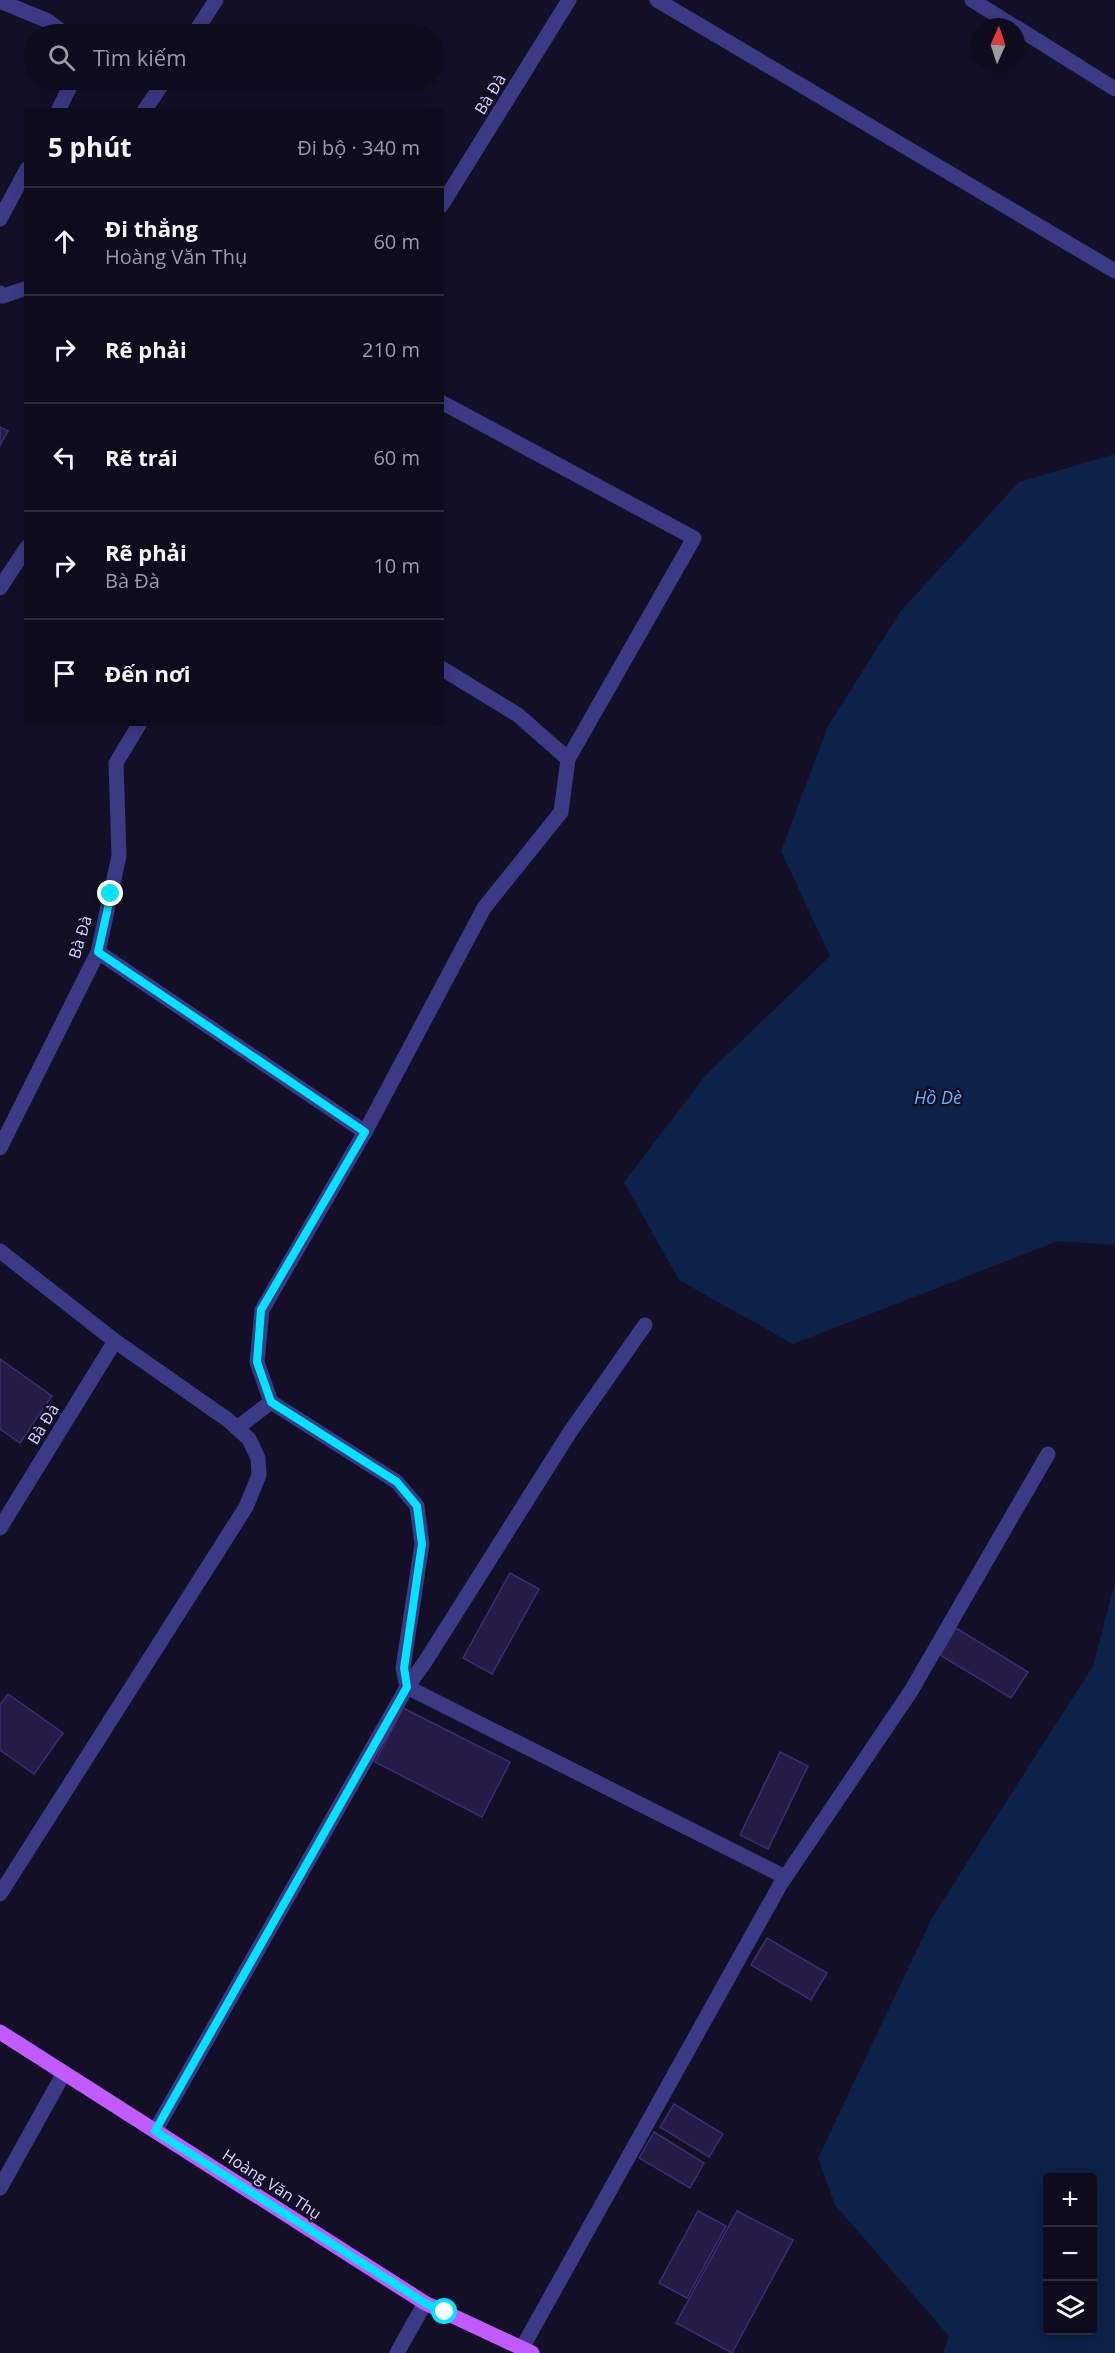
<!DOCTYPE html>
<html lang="vi">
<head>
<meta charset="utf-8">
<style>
	:root { --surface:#0e0b1c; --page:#171425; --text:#f1f3f6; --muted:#9b9ba3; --line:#2e2b3b }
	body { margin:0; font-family:"Open Sans",sans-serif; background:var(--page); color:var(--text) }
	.controls { position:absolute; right:18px; bottom:18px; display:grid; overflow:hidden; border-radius:6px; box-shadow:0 3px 15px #0003 }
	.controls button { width:54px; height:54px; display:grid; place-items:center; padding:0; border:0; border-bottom:2px solid var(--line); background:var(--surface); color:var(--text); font:30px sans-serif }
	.compass { position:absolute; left:971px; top:18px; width:54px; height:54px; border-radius:50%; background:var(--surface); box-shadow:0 3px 15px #0003; rotate:3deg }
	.stop { position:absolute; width:18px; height:18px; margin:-14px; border:4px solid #00e5ff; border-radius:50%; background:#fff }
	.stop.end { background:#00e5ff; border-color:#fff; box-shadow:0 2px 6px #0008 }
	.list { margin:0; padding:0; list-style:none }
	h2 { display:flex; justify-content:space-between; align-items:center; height:78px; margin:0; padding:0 24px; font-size:26px }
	h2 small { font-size:20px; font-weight:400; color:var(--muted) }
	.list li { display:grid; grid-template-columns:39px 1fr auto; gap:18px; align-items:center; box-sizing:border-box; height:108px; padding:0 24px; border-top:2px solid var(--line) }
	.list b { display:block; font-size:22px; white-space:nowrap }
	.list p { margin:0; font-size:20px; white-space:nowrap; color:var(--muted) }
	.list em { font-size:20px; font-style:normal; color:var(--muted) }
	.icon { flex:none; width:33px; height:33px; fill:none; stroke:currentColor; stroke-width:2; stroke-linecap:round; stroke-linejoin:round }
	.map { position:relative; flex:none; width:1115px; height:2353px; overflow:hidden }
	.search { position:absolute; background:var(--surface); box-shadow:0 3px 15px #0003; left:24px; top:24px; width:420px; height:66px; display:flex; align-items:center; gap:15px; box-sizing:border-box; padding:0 21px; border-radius:33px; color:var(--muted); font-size:22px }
	.panel { position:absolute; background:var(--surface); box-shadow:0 3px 15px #0003; left:24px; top:108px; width:420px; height:618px; border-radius:6px }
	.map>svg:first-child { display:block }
	.water { fill:#0c2248; fill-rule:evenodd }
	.building { fill:#241b47; stroke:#3b2d73; stroke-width:1.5 }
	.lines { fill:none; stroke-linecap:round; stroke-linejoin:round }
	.minor { stroke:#3d3a85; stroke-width:15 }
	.major { stroke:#c25bff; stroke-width:15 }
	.route { stroke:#00e5ff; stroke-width:8 }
	.labels { text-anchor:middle; stroke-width:5; stroke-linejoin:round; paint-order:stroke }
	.street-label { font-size:16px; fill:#d9d4ff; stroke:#130f26 }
	.water-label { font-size:18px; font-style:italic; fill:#62b6ff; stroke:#130f26 }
</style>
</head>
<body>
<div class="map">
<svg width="1115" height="2353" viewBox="0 0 1115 2353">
	<rect width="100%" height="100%" fill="#130f26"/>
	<g class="water">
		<path d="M1115,454V1245L1058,1241L793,1344L679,1280L624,1182L706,1075L830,956L781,851L828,726L900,612L1019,482Z"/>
		<path d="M1115,1582V2353H943L949,2336L835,2205L818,2158L933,1916L1093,1666ZM1048,2178H1092V2330H1048Z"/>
	</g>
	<g class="building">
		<path d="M0,427L8,431L0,445Z"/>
		<path d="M0,1359L52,1396L20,1443L0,1429Z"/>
		<path d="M510,1573L539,1589L492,1674L463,1658Z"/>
		<path d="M956,1628L1028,1672L1011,1698L940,1655Z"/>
		<path d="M8,1694L63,1733L34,1774L0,1750V1705Z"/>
		<path d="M403,1708L510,1762L482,1817L375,1762Z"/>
		<path d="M780,1752L808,1766L768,1849L740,1835Z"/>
		<path d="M767,1938L827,1973L811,2000L751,1965Z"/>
		<path d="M674,2104L723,2134L709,2157L660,2127Z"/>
		<path d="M654,2132L704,2163L690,2188L639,2158Z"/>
		<path d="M698,2211L726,2226L687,2298L659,2283Z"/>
		<path d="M737,2211L793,2240L732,2353L676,2323Z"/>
	</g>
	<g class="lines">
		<g class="minor">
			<path d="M657,0L1115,271"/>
			<path d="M972,0L1015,27"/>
			<path d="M0,1L48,21L65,34"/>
			<path d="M1016,27L1115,89"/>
			<path d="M194,34L216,0"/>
			<path d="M58,111L73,80"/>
			<path d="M144,111L165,80"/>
			<path d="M441,206L569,0"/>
			<path d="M0,219L27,169"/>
			<path d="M0,293L3,296L27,288"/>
			<path d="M441,402L694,538L568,759"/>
			<path d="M0,588L27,547"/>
			<path d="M441,668L518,715L568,759L561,812L484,908L365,1132L262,1310L257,1362L271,1402L397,1482L417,1506L422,1544L403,1668L407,1687L785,1877"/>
			<path d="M98,952L365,1132"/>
			<path d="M0,1148L98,952L119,856L116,763L140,723"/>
			<path d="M0,1251L115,1341L0,1528"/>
			<path d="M237,1428L271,1402"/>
			<path d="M0,1894L246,1507L259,1475L258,1458L249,1439L228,1420L115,1341"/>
			<path d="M155,2131L407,1687L425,1662L570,1432L645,1325"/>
			<path d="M0,2188L64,2073"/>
			<path d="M522,2348L780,1885L911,1691L1048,1454"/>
			<path d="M397,2353L425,2303"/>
		</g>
		<path class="major" d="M0,2032L425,2303L532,2353"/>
	</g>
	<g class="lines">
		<path class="route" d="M111,894L98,952L365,1132L261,1310L257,1362L271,1402L397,1482L417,1506L422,1544L404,1668L407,1687L155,2131L425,2303L445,2312"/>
	</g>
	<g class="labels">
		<g class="street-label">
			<text transform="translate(490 94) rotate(-58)" y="6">Bà Đà</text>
			<text transform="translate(80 937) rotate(-73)" y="6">Bà Đà</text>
			<text transform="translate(43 1424) rotate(-58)" y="6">Bà Đà</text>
			<text transform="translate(272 2184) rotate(33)" y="6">Hoàng Văn Thụ</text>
		</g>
		<g class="water-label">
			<text x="938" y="1104">Hồ Dè</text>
		</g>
	</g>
</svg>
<div class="controls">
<button>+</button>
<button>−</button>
<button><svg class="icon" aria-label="layers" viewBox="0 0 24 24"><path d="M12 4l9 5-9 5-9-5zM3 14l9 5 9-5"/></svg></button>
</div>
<svg class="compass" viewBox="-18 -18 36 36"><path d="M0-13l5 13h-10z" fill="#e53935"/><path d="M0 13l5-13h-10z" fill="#9b9ba3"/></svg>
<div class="stop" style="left:445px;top:2312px"></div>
<div class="stop end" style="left:111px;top:894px"></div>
<div class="search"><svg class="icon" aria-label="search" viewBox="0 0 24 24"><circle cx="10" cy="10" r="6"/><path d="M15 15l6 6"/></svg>Tìm kiếm</div>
<section class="panel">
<h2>5 phút<small>Đi bộ · 340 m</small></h2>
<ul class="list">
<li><svg class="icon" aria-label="ahead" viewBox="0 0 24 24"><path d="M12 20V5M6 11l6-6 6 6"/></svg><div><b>Đi thẳng</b><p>Hoàng Văn Thụ</p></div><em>60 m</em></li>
<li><svg class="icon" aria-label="right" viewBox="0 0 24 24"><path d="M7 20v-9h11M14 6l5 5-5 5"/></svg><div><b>Rẽ phải</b></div><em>210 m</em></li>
<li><svg class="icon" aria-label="left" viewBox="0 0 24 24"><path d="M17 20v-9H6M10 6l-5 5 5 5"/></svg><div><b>Rẽ trái</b></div><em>60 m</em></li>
<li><svg class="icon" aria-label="right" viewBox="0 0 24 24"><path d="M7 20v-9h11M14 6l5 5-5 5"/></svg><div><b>Rẽ phải</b><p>Bà Đà</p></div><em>10 m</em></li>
<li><svg class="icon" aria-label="arrive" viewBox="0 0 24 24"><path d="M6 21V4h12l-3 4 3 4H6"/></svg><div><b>Đến nơi</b></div></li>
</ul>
</section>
</div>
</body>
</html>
